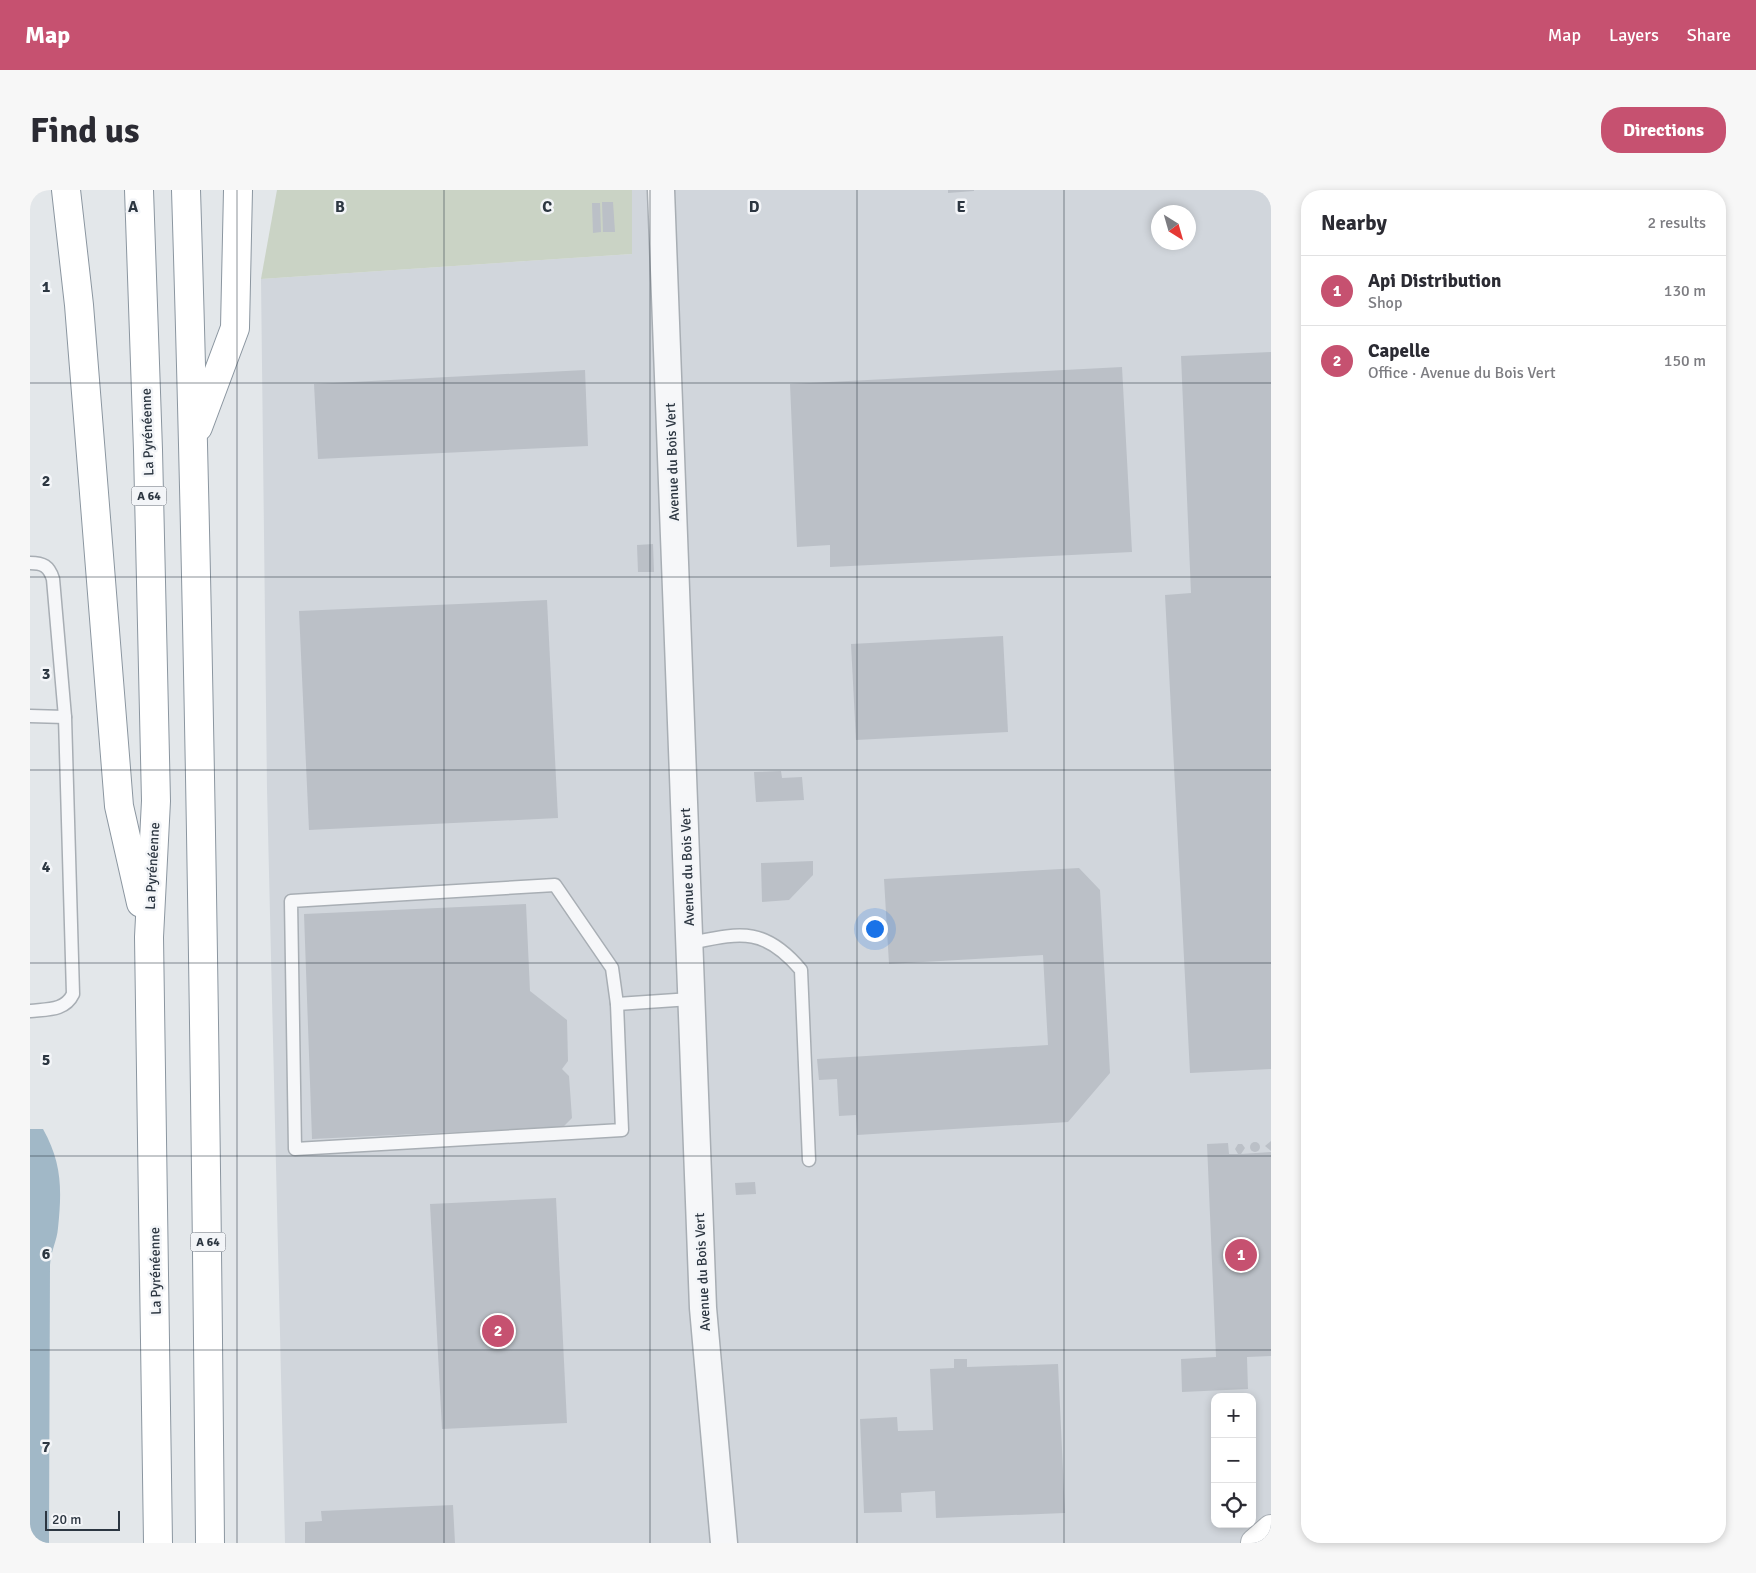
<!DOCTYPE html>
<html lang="en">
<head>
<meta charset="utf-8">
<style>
	:root { --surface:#fff; --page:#f7f7f7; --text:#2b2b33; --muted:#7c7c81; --line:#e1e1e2; --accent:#c65170 }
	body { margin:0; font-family:Signika,sans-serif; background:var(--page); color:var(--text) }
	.controls { position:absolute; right:15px; bottom:15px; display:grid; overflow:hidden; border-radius:10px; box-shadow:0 2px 8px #0003 }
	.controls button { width:45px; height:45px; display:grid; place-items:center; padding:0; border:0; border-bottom:1px solid var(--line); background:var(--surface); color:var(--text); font:25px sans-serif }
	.compass { position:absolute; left:1121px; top:15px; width:45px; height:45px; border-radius:50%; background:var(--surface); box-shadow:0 2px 8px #0003; rotate:143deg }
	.scale { position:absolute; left:15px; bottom:12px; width:75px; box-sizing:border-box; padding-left:5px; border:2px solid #2c3641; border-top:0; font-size:14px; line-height:18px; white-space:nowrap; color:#2c3641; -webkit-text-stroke:4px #f3f5f8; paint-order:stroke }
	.you { position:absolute; left:844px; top:738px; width:18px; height:18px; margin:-12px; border:4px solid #fff; border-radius:50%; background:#1a73e8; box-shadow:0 0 0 8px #1a73e833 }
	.badge { display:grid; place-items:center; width:32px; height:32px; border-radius:50%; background:var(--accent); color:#fff; font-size:16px; font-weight:700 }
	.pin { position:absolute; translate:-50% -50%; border:2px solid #fff; box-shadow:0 1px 5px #0006 }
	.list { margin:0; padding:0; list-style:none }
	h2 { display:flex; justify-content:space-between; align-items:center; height:65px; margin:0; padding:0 20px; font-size:21px }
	h2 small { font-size:16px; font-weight:400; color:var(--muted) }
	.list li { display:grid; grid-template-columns:32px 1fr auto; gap:15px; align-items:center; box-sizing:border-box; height:70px; padding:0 20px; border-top:1px solid var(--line) }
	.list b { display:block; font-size:19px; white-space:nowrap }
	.list p { margin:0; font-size:16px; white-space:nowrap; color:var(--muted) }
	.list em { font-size:16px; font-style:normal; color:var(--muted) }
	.icon { flex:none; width:28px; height:28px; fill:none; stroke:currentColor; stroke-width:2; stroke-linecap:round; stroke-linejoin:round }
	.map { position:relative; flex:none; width:1241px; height:1353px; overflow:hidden; border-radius:20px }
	header { display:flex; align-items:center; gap:30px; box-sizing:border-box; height:70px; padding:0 25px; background:var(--accent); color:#fff }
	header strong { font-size:24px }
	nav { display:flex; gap:28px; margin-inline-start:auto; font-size:18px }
	.intro { display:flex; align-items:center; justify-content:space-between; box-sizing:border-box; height:120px; padding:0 30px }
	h1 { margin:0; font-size:35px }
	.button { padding:12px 22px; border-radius:20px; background:var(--accent); color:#fff; font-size:18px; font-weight:700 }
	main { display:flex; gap:30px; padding:0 30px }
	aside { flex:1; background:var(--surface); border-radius:20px; box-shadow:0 2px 8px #0003 }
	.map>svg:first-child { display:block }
	.built { fill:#d1d6dc; fill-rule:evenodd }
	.green { fill:#cad3c5 }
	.water { fill:#a1b8c7 }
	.building { fill:#bbc0c7 }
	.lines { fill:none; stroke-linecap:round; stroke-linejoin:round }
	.lane-casing { stroke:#a8aeb4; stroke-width:15 }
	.street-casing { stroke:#a8aeb4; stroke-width:29 }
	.secondary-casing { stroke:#a8aeb4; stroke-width:30 }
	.highway-casing { stroke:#8b96a0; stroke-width:30 }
	.lane { stroke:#f6f7f9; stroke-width:12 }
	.street { stroke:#f6f7f9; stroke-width:26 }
	.secondary { stroke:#fff; stroke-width:28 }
	.highway { stroke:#fff; stroke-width:28 }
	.grid { fill:none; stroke:#2c3641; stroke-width:1; stroke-opacity:0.55 }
	.labels { text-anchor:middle; stroke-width:5; stroke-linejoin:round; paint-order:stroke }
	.shield { fill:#f3f5f8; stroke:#686f78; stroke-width:1 }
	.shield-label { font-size:12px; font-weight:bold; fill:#2c3641 }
	.street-label { font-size:14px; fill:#2c3641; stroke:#f3f5f8 }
	.grid-label { font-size:16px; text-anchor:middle; font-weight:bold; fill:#2c3641; stroke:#f3f5f8; stroke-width:5; stroke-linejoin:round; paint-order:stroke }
</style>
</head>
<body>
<header>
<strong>Map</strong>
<nav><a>Map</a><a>Layers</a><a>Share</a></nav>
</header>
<div class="intro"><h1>Find us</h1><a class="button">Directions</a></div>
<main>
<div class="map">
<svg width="1241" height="1353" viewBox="0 0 1241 1353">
	<rect width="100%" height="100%" fill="#e3e7ea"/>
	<path class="built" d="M602,0H1241V1353H255L237,599L231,89L602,64ZM1128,22H1158V52H1128ZM1185,1207H1222V1334H1185Z"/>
	<path class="green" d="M247,0H602V64L231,89Z"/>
	<path class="water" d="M0,939H13C32,973 32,999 28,1038C27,1051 21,1060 20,1075L19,1353H0Z"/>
	<g class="building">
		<path d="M918,0H944V1L918,3Z"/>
		<path d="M572,12H583L585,42H573Z"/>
		<path d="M562,13H570L571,42L563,43Z"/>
		<path d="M1241,162V879L1160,883L1135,405L1161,403L1151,166Z"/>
		<path d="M1092,177L1102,362L800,377V355L767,357L760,194Z"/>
		<path d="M555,180L558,256L288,269L284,194Z"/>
		<path d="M623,354L624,382H608L607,355Z"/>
		<path d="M517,410L528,628L279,640L269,421Z"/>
		<path d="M973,446L978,542L826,550L821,454Z"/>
		<path d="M751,581L752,588L772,587L774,610L726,612L724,582Z"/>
		<path d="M783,671V685L759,710L732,712L731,673Z"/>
		<path d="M1049,678L1070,700L1080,883L1038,932L827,945L826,925L809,926L807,889L789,890L787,869L1018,855L1013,765L859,774L854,689Z"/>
		<path d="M496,714L500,801L537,830L538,871L532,879L539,886L542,928L533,937L282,949L274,724Z"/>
		<path d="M1241,951V961L1235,956Z"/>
		<circle cx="1225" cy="957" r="5"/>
		<path d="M1198,953L1199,964H1208L1205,959L1208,954H1212L1215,958L1211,964L1241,962V1166L1217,1167L1218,1199L1152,1202L1151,1169L1186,1167L1177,954Z"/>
		<path d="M725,992L726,1004L706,1005L705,993Z"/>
		<path d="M526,1008L537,1233L412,1239L400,1014Z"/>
		<path d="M924,1169H937V1177L1028,1174L1035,1323L906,1328L905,1301L871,1303L872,1322L834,1323L830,1229L867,1227L868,1241L903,1240L900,1179L924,1178Z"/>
		<path d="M423,1315L425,1353H275V1332L292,1331L291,1321Z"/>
	</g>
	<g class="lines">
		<g class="lane-casing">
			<g id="lane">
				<path d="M0,373C13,373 19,376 23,389L35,527L43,804C35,821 17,819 0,821"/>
				<path d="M0,526L35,527"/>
				<path d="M525,695L582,778L587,814L592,940L265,959L261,711Z"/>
				<path d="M660,753C710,743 734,736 771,780L779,970"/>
				<path d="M587,814L661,809"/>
			</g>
		</g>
		<g class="street-casing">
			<path id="street" d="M631,0L673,1118L694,1353"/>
		</g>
		<g class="secondary-casing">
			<path id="secondary" d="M1225,1353L1241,1339"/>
		</g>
		<g class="highway-casing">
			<g id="highway">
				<path d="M36,0L49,115L89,616L111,713"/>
				<path d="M109,0L118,260L126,611L119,747L128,1353"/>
				<path d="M156,0C170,451 176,902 180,1353"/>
				<path d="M168,237L205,138L208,0"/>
			</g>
		</g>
		<use href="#lane" class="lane"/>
		<use href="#street" class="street"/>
		<use href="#secondary" class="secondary"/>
		<use href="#highway" class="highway"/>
	</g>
	<path class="grid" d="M207,0V1353M414,0V1353M620,0V1353M827,0V1353M1034,0V1353M0,193H1241M0,387H1241M0,580H1241M0,773H1241M0,966H1241M0,1160H1241"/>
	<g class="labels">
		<g class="shield">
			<rect x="101.5" y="296.5" width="35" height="19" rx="4"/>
			<rect x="160.5" y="1042.5" width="35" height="19" rx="4"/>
		</g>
		<g class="shield-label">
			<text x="119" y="310">A 64</text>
			<text x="178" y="1056">A 64</text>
		</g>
		<g class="street-label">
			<text transform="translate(117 242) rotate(-92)" y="5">La Pyrénéenne</text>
			<text transform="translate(642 272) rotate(-92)" y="5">Avenue du Bois Vert</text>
			<text transform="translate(122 676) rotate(-87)" y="5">La Pyrénéenne</text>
			<text transform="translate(657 677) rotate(-92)" y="5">Avenue du Bois Vert</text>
			<text transform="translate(125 1081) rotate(-91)" y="5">La Pyrénéenne</text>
			<text transform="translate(672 1082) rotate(-93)" y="5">Avenue du Bois Vert</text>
		</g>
	</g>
	<g class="grid-label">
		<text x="103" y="22">A</text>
		<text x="310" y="22">B</text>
		<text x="517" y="22">C</text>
		<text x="724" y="22">D</text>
		<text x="931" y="22">E</text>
		<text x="16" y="102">1</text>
		<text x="16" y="296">2</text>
		<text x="16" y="489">3</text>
		<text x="16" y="682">4</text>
		<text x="16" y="875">5</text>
		<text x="16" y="1069">6</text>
		<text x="16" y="1262">7</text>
	</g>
</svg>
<div class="controls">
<button>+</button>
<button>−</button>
<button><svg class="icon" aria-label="locate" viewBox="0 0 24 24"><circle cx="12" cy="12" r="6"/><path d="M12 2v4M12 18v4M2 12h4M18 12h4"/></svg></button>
</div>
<svg class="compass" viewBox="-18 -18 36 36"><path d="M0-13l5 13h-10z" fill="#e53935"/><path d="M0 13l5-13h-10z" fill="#7c7c81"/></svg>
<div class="scale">20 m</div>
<div class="you"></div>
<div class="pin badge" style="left:1211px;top:1065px">1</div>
<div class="pin badge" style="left:468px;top:1141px">2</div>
</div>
<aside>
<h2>Nearby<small>2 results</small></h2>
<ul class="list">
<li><span class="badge">1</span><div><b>Api Distribution</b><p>Shop</p></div><em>130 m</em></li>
<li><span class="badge">2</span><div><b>Capelle</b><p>Office · Avenue du Bois Vert</p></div><em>150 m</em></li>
</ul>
</aside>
</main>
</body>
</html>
